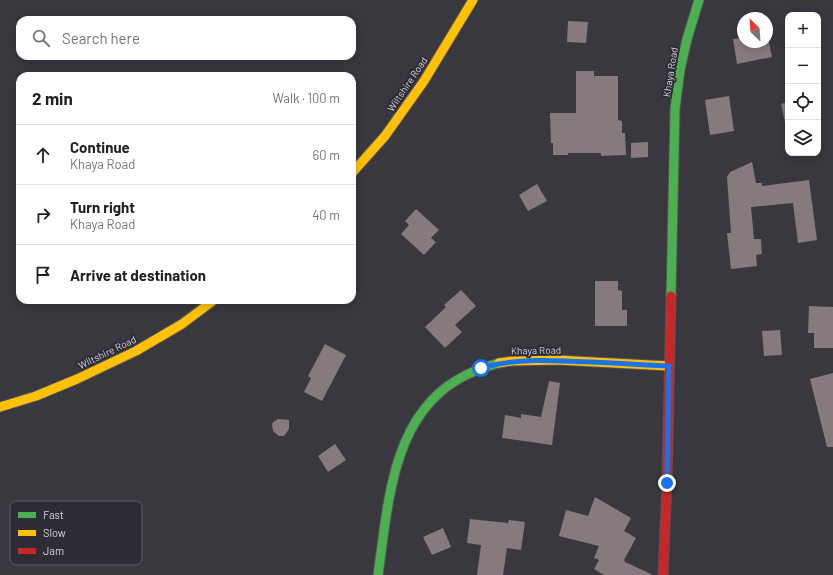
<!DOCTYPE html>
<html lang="en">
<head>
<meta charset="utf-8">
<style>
	:root { --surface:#fff; --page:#f6f6f6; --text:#202124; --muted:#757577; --line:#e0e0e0 }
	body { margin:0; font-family:Barlow,sans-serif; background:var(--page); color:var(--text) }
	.controls { position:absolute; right:12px; top:12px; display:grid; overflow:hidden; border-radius:8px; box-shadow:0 2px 10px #0003 }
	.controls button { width:36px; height:36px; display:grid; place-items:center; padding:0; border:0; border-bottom:1px solid var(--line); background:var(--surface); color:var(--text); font:20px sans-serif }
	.compass { position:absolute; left:737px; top:12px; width:36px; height:36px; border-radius:50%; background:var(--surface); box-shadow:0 2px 10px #0003; rotate:335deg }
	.stop { position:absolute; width:12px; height:12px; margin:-9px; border:3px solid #1a73e8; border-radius:50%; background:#fff }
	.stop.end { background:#1a73e8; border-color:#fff; box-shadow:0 1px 4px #0008 }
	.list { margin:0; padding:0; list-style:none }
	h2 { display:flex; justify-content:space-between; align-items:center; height:52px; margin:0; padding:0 16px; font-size:17px }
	h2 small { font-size:13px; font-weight:400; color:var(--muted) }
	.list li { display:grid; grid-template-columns:26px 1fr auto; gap:12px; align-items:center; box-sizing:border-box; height:60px; padding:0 16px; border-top:1px solid var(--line) }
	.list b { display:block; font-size:15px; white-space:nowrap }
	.list p { margin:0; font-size:13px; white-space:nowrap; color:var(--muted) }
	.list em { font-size:13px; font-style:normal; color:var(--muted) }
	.icon { flex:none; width:22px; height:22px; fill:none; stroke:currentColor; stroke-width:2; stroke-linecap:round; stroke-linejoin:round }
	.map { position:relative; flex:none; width:833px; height:575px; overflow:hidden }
	.search { position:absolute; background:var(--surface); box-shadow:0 2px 10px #0003; left:16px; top:16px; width:340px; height:44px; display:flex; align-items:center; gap:10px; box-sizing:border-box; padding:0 14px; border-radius:12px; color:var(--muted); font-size:15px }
	.panel { position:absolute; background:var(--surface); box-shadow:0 2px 10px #0003; left:16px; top:72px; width:340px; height:232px; border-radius:12px }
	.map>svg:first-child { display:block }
	.building { fill:#877a7c }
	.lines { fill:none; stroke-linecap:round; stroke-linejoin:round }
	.fast-casing { stroke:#555459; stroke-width:11 }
	.slow-casing { stroke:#555459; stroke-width:11 }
	.jam-casing { stroke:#555459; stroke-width:11 }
	.fast { stroke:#4caf50; stroke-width:9 }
	.slow { stroke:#ffc107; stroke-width:9 }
	.jam { stroke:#c62828; stroke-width:9 }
	.route { stroke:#1a73e8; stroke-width:5 }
	.labels { text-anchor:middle; stroke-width:4; stroke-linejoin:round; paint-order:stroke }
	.street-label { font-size:10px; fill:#d5d4db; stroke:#2e2c36 }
	.key { fill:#2e2c36; stroke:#605e68; stroke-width:1 }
	.key-label { font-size:11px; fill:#d5d4db }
</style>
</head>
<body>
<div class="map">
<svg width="833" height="575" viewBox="0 0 833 575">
	<rect width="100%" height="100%" fill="#39383e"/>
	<g class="building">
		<path d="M568,21L588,22L586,43L567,42Z"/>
		<path d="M767,33L772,57L737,64L733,39L743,38V42H767Z"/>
		<path d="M576,71H594V76H618V120L622,121V133H625L626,155L601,156V153H568V155H553V143H551L550,113H576Z"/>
		<path d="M729,96L734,131L710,135L705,100Z"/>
		<path d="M788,102V127H786L781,104Z"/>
		<path d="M648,142V157L631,158V143Z"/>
		<path d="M752,162L756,183H762V186L809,180L817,240L798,243L793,203L751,207L754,239H761L762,254L756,255L757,266L731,269L727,233H731L727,177L730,172Z"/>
		<path d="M537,184L547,201L528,211L519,195Z"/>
		<path d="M416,209L439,230L431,238L436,242L424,255L401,234L409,225L405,221Z"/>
		<path d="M595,281H618V290L622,291V310H627V326H595Z"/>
		<path d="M461,290L476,306L455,325L462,332L445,348L425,327L446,307L444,305Z"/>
		<path d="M809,306L833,307V348H814V333H808Z"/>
		<path d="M780,330L782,355L764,356L762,331Z"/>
		<path d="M325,344L346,355L322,401L304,392L311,378L308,376Z"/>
		<path d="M833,373V447H827L810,379Z"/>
		<path d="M549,381L560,383L552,445L502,438L505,415L521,418V414L541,417Z"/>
		<path d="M278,419L289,420V429L284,436H279L273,431L272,425L273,422Z"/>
		<path d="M335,444L346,460L328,472L318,456Z"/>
		<path d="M595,497L631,518L624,531L636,538L624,560L625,561V562L651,574V575H604L594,569L599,560L594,558L599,546L559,536L566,510L588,516Z"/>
		<path d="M470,519L508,523L509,520L525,522L521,550L507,548L503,575H477L481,545L467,543Z"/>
		<path d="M443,528L451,547L432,555L423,537Z"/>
	</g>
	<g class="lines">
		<g class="fast-casing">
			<g id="fast">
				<path d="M671,296L675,109L680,70L687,39L699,0"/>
				<path d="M378,575C388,507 391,419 457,380C470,372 484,367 499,363"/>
			</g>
		</g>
		<g class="slow-casing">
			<g id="slow">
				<path d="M352,173L385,136L424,81L473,0"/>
				<path d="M499,363L512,361L557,360L669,366"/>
				<path d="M0,407L36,396L77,379L136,351L182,324L214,300"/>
			</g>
		</g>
		<g class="jam-casing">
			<path id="jam" d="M663,575L667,483L671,296"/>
		</g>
		<use href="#fast" class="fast"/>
		<use href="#slow" class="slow"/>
		<use href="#jam" class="jam"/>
	</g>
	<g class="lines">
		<path class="route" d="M481,368C517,358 553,360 590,362C616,363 643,365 669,366L667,483"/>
	</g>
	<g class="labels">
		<g class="street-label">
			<text transform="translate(670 72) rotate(-81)" y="4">Khaya Road</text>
			<text transform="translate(407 84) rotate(-56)" y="4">Wiltshire Road</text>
			<text transform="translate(536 350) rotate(-1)" y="4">Khaya Road</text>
			<text transform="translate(107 352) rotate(-26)" y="4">Wiltshire Road</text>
		</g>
	</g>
	<rect x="10" y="501" width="132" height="64" rx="6" class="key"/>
	<rect x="18" y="512" width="18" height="6" fill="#4caf50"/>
	<rect x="18" y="530" width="18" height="6" fill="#ffc107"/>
	<rect x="18" y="548" width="18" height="6" fill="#c62828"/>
	<g class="key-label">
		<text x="43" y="519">Fast</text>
		<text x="43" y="537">Slow</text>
		<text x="43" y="555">Jam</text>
	</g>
</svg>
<div class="controls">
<button>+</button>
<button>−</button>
<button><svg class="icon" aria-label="locate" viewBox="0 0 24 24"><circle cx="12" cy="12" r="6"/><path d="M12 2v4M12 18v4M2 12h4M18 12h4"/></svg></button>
<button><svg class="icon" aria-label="layers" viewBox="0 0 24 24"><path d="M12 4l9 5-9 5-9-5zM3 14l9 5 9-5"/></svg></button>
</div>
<svg class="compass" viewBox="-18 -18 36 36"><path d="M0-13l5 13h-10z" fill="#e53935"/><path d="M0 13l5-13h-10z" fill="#757577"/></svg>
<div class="stop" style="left:481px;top:368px"></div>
<div class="stop end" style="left:667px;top:483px"></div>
<div class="search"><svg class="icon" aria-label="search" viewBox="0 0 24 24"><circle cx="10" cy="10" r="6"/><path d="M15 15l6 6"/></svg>Search here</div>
<section class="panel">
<h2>2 min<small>Walk · 100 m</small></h2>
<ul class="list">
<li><svg class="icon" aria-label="ahead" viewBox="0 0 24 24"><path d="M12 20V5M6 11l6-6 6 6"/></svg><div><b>Continue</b><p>Khaya Road</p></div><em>60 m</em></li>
<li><svg class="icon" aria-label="right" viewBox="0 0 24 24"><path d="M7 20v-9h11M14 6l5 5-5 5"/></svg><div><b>Turn right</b><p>Khaya Road</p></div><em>40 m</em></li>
<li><svg class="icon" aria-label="arrive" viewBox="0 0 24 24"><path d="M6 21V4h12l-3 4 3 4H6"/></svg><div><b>Arrive at destination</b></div></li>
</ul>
</section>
</div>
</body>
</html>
